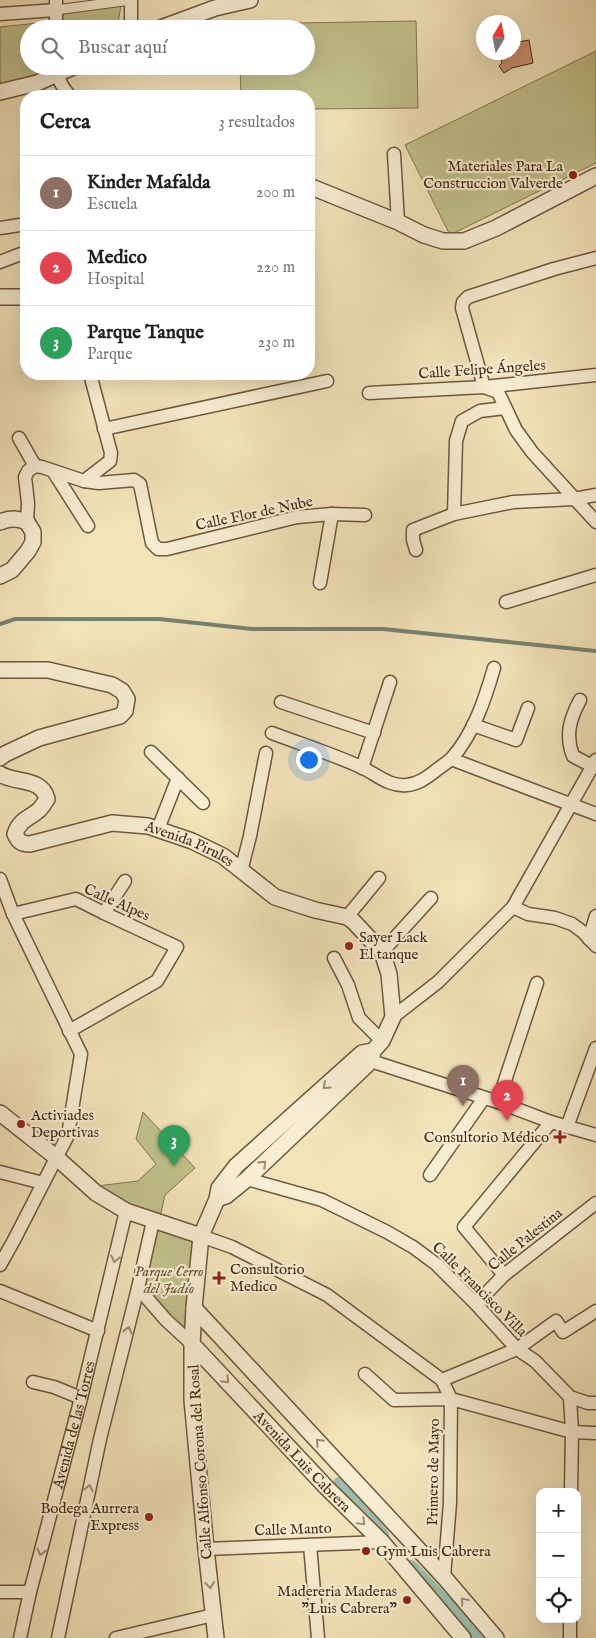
<!DOCTYPE html>
<html lang="es">
<head>
<meta charset="utf-8">
<style>
	:root { --surface:#fff; --page:#f6f6f6; --text:#202124; --muted:#757577; --line:#e0e0e0; --accent:#b45309 }
	body { margin:0; font-family:"IM FELL English",serif; background:var(--page); color:var(--text) }
	.controls { position:absolute; right:15px; bottom:15px; display:grid; overflow:hidden; border-radius:10px; box-shadow:0 5px 20px #0002 }
	.controls button { width:45px; height:45px; display:grid; place-items:center; padding:0; border:0; border-bottom:1px solid var(--line); background:var(--surface); color:var(--text); font:25px sans-serif }
	.compass { position:absolute; left:476px; top:15px; width:45px; height:45px; border-radius:50%; background:var(--surface); box-shadow:0 5px 20px #0002; rotate:10deg }
	.you { position:absolute; left:308px; top:759px; width:18px; height:18px; margin:-12px; border:4px solid #fff; border-radius:50%; background:#1a73e8; box-shadow:0 0 0 8px #1a73e833 }
	.badge { display:grid; place-items:center; width:32px; height:32px; border-radius:50%; background:var(--accent); color:#fff; font-size:16px; font-weight:700 }
	.pin { position:absolute; translate:-50% -41px; filter:drop-shadow(0 1px 2px #0008) }
	.pin::after { content:''; position:absolute; top:26px; width:18px; height:15px; background:inherit; clip-path:polygon(0 0,100% 0,50% 100%) }
	.list { margin:0; padding:0; list-style:none }
	h2 { display:flex; justify-content:space-between; align-items:center; height:65px; margin:0; padding:0 20px; font-size:21px }
	h2 small { font-size:16px; font-weight:400; color:var(--muted) }
	.list li { display:grid; grid-template-columns:32px 1fr auto; gap:15px; align-items:center; box-sizing:border-box; height:75px; padding:0 20px; border-top:1px solid var(--line) }
	.list b { display:block; font-size:19px; white-space:nowrap }
	.list p { margin:0; font-size:16px; white-space:nowrap; color:var(--muted) }
	.list em { font-size:16px; font-style:normal; color:var(--muted) }
	.icon { flex:none; width:28px; height:28px; fill:none; stroke:currentColor; stroke-width:2; stroke-linecap:round; stroke-linejoin:round }
	.map { position:relative; flex:none; width:596px; height:1638px; overflow:hidden }
	.search { position:absolute; background:var(--surface); box-shadow:0 5px 20px #0002; left:20px; top:20px; width:295px; height:55px; display:flex; align-items:center; gap:12px; box-sizing:border-box; padding:0 18px; border-radius:28px; color:var(--muted); font-size:19px }
	.panel { position:absolute; background:var(--surface); box-shadow:0 5px 20px #0002; left:20px; top:90px; width:295px; height:290px; border-radius:20px }
	.map>svg:first-child { display:block }
	.green { fill:#c1c18b; stroke:#82754f }
	.lines { fill:none; stroke-linecap:round; stroke-linejoin:round }
	.stream { stroke:#778270; stroke-width:4 }
	.canal { stroke:#9bbeae; stroke-width:12 }
	.building { fill:#cf926f; stroke:#422913 }
	.pedestrian-casing { stroke:#6e583c; stroke-width:11 }
	.minor-casing { stroke:#6e583c; stroke-width:15 }
	.tertiary-casing { stroke:#6e583c; stroke-width:18 }
	.pedestrian { stroke:#f7edd2; stroke-width:9 }
	.minor { stroke:#f7edd2; stroke-width:12 }
	.tertiary { stroke:#f7edd2; stroke-width:15 }
	.oneway { stroke:#9c8b72 }
	.poi-dot { fill:#8f2418; stroke:#f7edd2; stroke-width:2 }
	.labels { text-anchor:middle; stroke-width:4.5; stroke-linejoin:round; paint-order:stroke }
	.poi-label { font-size:15px; fill:#422913; stroke:#f7edd2; text-anchor:end }
	.street-label { font-size:15px; fill:#422913; stroke:#f7edd2 }
	.park-label { font-size:15px; font-style:italic; fill:#624f31; stroke:#f7edd2 }
</style>
</head>
<body>
<div class="map">
<svg width="596" height="1638" viewBox="0 0 596 1638">
	<rect width="100%" height="100%" fill="#f2e3b9"/>
	<filter id="stains"><feTurbulence type="fractalNoise" baseFrequency=".004" numOctaves="4"/><feColorMatrix values="0 0 0 0 .2 0 0 0 0 .09 0 0 0 0 .02 0 0 0 .5 -.17"/></filter>
	<radialGradient id="worn" r=".72"><stop offset=".6" stop-color="#630" stop-opacity="0"/><stop offset="1" stop-color="#630" stop-opacity=".3"/></radialGradient>
	<g class="green">
		<path d="M121,5L117,29H62V12Z"/>
		<path d="M416,21L418,108L309,109V96H241L240,66H306V29H239V24Z"/>
		<path d="M48,22L49,29H29V66H50V70L7,86H0V27Z"/>
		<path d="M596,51V163L450,235L405,145Z"/>
		<path d="M143,1112L195,1168L165,1195L160,1217L130,1208L97,1186L138,1181L156,1164L136,1139Z"/>
		<path d="M157,1226L197,1239L188,1335L143,1286Z"/>
	</g>
	<g class="lines">
		<path class="stream" d="M0,624L15,619H159L252,629H383L596,651"/>
		<g class="canal">
			<path d="M339,1483L383,1534"/>
			<path d="M411,1566L481,1638"/>
		</g>
	</g>
	<path class="building" d="M529,40L533,63L512,68L504,73L499,66L502,63L499,52H514V43Z"/>
	<g class="lines">
		<g class="pedestrian-casing">
			<path id="pedestrian" d="M56,10L131,0"/>
		</g>
		<g class="minor-casing">
			<g id="minor">
				<path d="M56,0V29"/>
				<path d="M0,14L56,10"/>
				<path d="M131,29V0"/>
				<path d="M57,66C57,79 62,87 70,96"/>
				<path d="M394,154L398,222"/>
				<path d="M0,228L26,224"/>
				<path d="M596,258L554,269L468,297L463,302L462,308L484,387L498,392L516,430L532,452L596,522"/>
				<path d="M0,262L26,252"/>
				<path d="M369,393L484,387L596,375"/>
				<path d="M104,429L327,381"/>
				<path d="M19,438L35,466"/>
				<path d="M35,466L42,467L84,481L99,483L134,480L140,484L152,543L158,549H167L297,517L332,514L365,515"/>
				<path d="M53,471L88,526"/>
				<path d="M84,481L110,461L111,453L90,374"/>
				<path d="M454,514L456,441L462,421L480,411L505,408"/>
				<path d="M27,522L28,503L25,477L28,471L35,466"/>
				<path d="M416,550L413,540V530L454,514L513,502L574,499L596,495"/>
				<path d="M320,583L332,514"/>
				<path d="M506,602L596,575"/>
				<path d="M580,700C570,719 565,735 573,756L592,766"/>
				<path d="M281,702L374,733"/>
				<path d="M473,725L516,740L528,708"/>
				<path d="M272,733C301,744 332,754 361,767C376,774 389,787 407,785C418,784 426,778 434,772C440,767 447,763 452,758C474,733 485,699 494,668"/>
				<path d="M151,752L203,803"/>
				<path d="M451,759L596,814"/>
				<path d="M362,768L390,682"/>
				<path d="M158,829L178,778"/>
				<path d="M241,871L250,836L266,753"/>
				<path d="M0,879L13,914L81,1054L68,1135L13,1242L0,1265"/>
				<path d="M513,907L528,914L555,918L572,924L583,932L596,946"/>
				<path d="M104,913L125,881"/>
				<path d="M13,914L76,899L104,913L177,947L157,981L69,1031"/>
				<path d="M347,917L379,878"/>
				<path d="M589,939L596,916"/>
				<path d="M382,952L431,898"/>
				<path d="M334,958L348,985L359,1018L382,1041"/>
				<path d="M393,1017L438,982L513,907L596,760"/>
				<path d="M365,1055L371,1061L498,1102L551,1122L596,1135"/>
				<path d="M498,1102L537,983"/>
				<path d="M567,1127L596,1048"/>
				<path d="M0,1172L43,1183"/>
				<path d="M430,1175L484,1098"/>
				<path d="M247,1179L322,1200L387,1232L413,1247L436,1264L476,1304L517,1349L535,1361L570,1397L588,1403H596"/>
				<path d="M201,1236L232,1247L327,1295L442,1380L451,1399L450,1503L444,1577"/>
				<path d="M504,1275L464,1227L551,1122"/>
				<path d="M138,1288L166,1320L192,1344"/>
				<path d="M0,1291L98,1331"/>
				<path d="M476,1304L504,1275L596,1203"/>
				<path d="M365,1374L394,1400L451,1399L572,1432L596,1433"/>
				<path d="M442,1380L517,1349L556,1321L563,1332L596,1311"/>
				<path d="M33,1382L54,1387L81,1398"/>
				<path d="M570,1397L572,1432L571,1492"/>
				<path d="M310,1545L318,1638"/>
				<path d="M206,1549L382,1542"/>
				<path d="M0,1592H30"/>
				<path id="s1" d="M20,1638L30,1592L81,1398L126,1211"/>
				<path d="M58,1638L100,1439L138,1288L153,1221"/>
				<path d="M116,1638L213,1615"/>
				<path d="M570,1638V1619"/>
			</g>
		</g>
		<g class="tertiary-casing">
			<g id="tertiary">
				<path d="M158,29L215,8L250,0"/>
				<path d="M0,92L37,83L75,66"/>
				<path d="M309,186L398,222L424,235L443,241H464L496,228L596,176"/>
				<path d="M0,297H26"/>
				<path d="M0,522C10,518 17,518 27,522L33,532V542L28,551L12,570L0,576"/>
				<path d="M0,670H48L112,685L122,691L127,699L125,711L120,716L39,738L5,754L0,758"/>
				<path id="s2" d="M0,774C16,784 42,777 47,799C45,802 42,807 39,810C29,819 20,819 15,834C18,841 21,844 30,844L112,823L148,826L192,841L223,856L275,897L315,910L347,917L353,921L382,952L389,974L393,1017L382,1041L373,1051L371,1061L247,1179L226,1196L217,1199"/>
				<path d="M0,1113L57,1158L96,1193L126,1211L201,1236"/>
				<path d="M194,1308L444,1577L496,1638"/>
				<path id="s3" d="M192,1344L326,1487L382,1542L463,1638"/>
				<path d="M216,1638L206,1549L192,1400V1344L194,1308L201,1236L217,1199L219,1188L236,1166L362,1053L373,1051"/>
			</g>
		</g>
		<use href="#pedestrian" class="pedestrian"/>
		<use href="#minor" class="minor"/>
		<use href="#tertiary" class="tertiary"/>
	</g>
	<defs><path id="oneway-chevron" d="M-2-3.5L2.5 0L-2 3.5" fill="none" stroke-width="1.6" stroke-linecap="round" stroke-linejoin="round" transform="scale(1.25)"/></defs>
	<g class="oneway">
		<use href="#oneway-chevron" transform="translate(326 1086) rotate(138)"/>
		<use href="#oneway-chevron" transform="translate(263 1164) rotate(-43)"/>
		<use href="#oneway-chevron" transform="translate(115 1259) rotate(103)"/>
		<use href="#oneway-chevron" transform="translate(128 1330) rotate(-76)"/>
		<use href="#oneway-chevron" transform="translate(226 1380) rotate(47)"/>
		<use href="#oneway-chevron" transform="translate(319 1442) rotate(-133)"/>
		<use href="#oneway-chevron" transform="translate(89 1488) rotate(-78)"/>
		<use href="#oneway-chevron" transform="translate(362 1522) rotate(45)"/>
		<use href="#oneway-chevron" transform="translate(41 1552) rotate(105)"/>
		<use href="#oneway-chevron" transform="translate(210 1585) rotate(84)"/>
		<use href="#oneway-chevron" transform="translate(464 1601) rotate(-130)"/>
	</g>
	<g class="poi-dot">
		<circle cx="573" cy="175" r="5"/>
		<circle cx="349" cy="946" r="5"/>
		<circle cx="21" cy="1124" r="5"/>
		<path d="M557.5 1129.5h5v5h5v5h-5v5h-5v-5h-5v-5h5z"/>
		<path d="M216.5 1270.5h5v5h5v5h-5v5h-5v-5h-5v-5h5z"/>
		<circle cx="149" cy="1517" r="5"/>
		<circle cx="366" cy="1551" r="5"/>
		<circle cx="407" cy="1600" r="5"/>
	</g>
	<g class="labels">
		<g class="poi-label">
			<text x="563" y="171">Materiales Para La<tspan x="563" dy="17">Construccion Valverde</tspan></text>
			<text x="359" y="942" text-anchor="start">Sayer Lack<tspan x="359" dy="17">El tanque</tspan></text>
			<text x="31" y="1120" text-anchor="start">Activiades<tspan x="31" dy="17">Deportivas</tspan></text>
			<text x="549" y="1142">Consultorio Médico</text>
			<text x="230" y="1274" text-anchor="start">Consultorio<tspan x="230" dy="17">Medico</tspan></text>
			<text x="139" y="1513">Bodega Aurrera<tspan x="139" dy="17">Express</tspan></text>
			<text x="376" y="1556" text-anchor="start">Gym Luis Cabrera</text>
			<text x="397" y="1596">Madereria Maderas<tspan x="397" dy="17">"Luis Cabrera"</tspan></text>
		</g>
		<g class="street-label">
			<text transform="translate(482 369) rotate(-4)" y="5">Calle Felipe Ángeles</text>
			<text transform="translate(254 513) rotate(-12)" y="5">Calle Flor de Nube</text>
			<text dy="5" stroke="none"><textPath href="#s2" startOffset="290">Avenida Pirules</textPath></text>
			<text transform="translate(117 902) rotate(24)" y="5">Calle Alpes</text>
			<text transform="translate(525 1239) rotate(-39)" y="5">Calle Palestina</text>
			<text transform="translate(480 1289) rotate(45)" y="5">Calle Francisco Villa</text>
			<text dy="5" stroke="none"><textPath href="#s1" startOffset="220">Avenida de las Torres</textPath></text>
			<text dy="5" stroke="none"><textPath href="#s3" startOffset="161">Avenida Luis Cabrera</textPath></text>
			<text transform="translate(200 1462) rotate(-94)" y="5">Calle Alfonso Corona del Rosal</text>
			<text transform="translate(433 1472) rotate(-89)" y="5">Primero de Mayo</text>
			<text transform="translate(293 1529) rotate(-2)" y="5">Calle Manto</text>
		</g>
		<g class="park-label">
			<text x="169" y="1276">Parque Cerro<tspan x="169" dy="17">del Judío</tspan></text>
		</g>
	</g>
	<rect width="100%" height="100%" filter="url(#stains)"/>
	<rect width="100%" height="100%" fill="url(#worn)"/>
</svg>
<div class="controls">
<button>+</button>
<button>−</button>
<button><svg class="icon" aria-label="locate" viewBox="0 0 24 24"><circle cx="12" cy="12" r="6"/><path d="M12 2v4M12 18v4M2 12h4M18 12h4"/></svg></button>
</div>
<svg class="compass" viewBox="-18 -18 36 36"><path d="M0-13l5 13h-10z" fill="#e53935"/><path d="M0 13l5-13h-10z" fill="#757577"/></svg>
<div class="you"></div>
<div class="pin badge" style="left:463px;top:1106px;background:#8d6e63">1</div>
<div class="pin badge" style="left:507px;top:1121px;background:#e0444e">2</div>
<div class="pin badge" style="left:174px;top:1166px;background:#2e9e5b">3</div>
<div class="search"><svg class="icon" aria-label="search" viewBox="0 0 24 24"><circle cx="10" cy="10" r="6"/><path d="M15 15l6 6"/></svg>Buscar aquí</div>
<section class="panel">
<h2>Cerca<small>3 resultados</small></h2>
<ul class="list">
<li><span class="badge" style="background:#8d6e63">1</span><div><b>Kinder Mafalda</b><p>Escuela</p></div><em>200 m</em></li>
<li><span class="badge" style="background:#e0444e">2</span><div><b>Medico</b><p>Hospital</p></div><em>220 m</em></li>
<li><span class="badge" style="background:#2e9e5b">3</span><div><b>Parque Tanque</b><p>Parque</p></div><em>230 m</em></li>
</ul>
</section>
</div>
</body>
</html>
